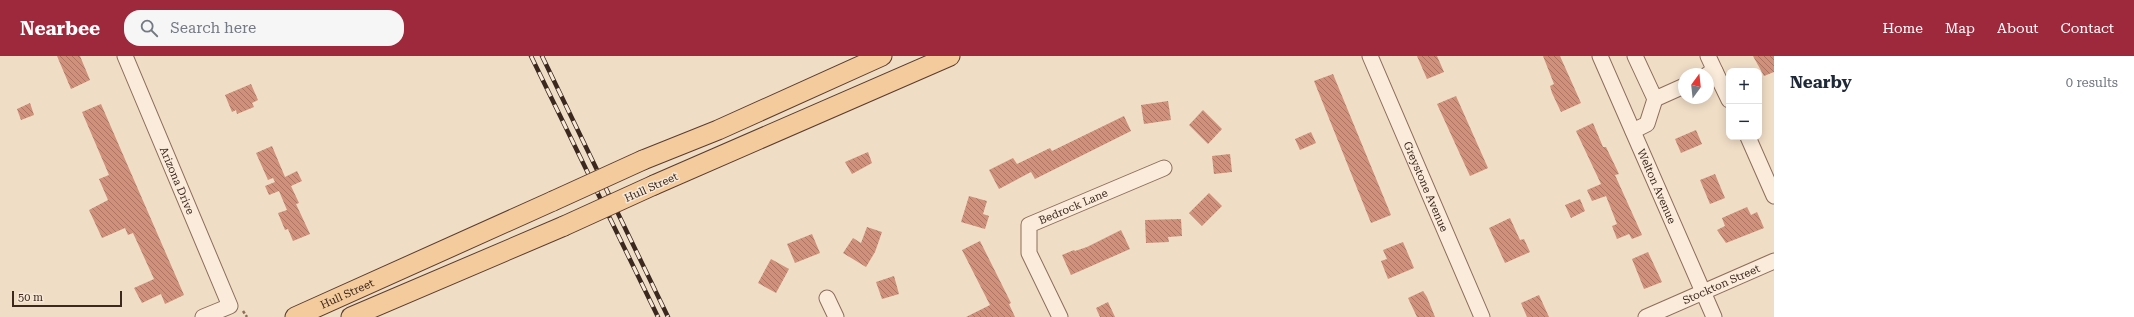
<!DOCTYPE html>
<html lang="en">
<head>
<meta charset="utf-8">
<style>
	:root { --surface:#fff; --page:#f6f6f7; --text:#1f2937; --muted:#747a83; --line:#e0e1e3; --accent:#9e283c }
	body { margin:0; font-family:"Roboto Serif",serif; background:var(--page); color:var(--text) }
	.controls { position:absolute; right:12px; top:12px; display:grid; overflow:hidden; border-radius:8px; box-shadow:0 2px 10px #0003 }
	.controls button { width:36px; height:36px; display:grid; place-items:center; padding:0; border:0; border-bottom:1px solid var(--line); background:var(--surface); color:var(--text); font:20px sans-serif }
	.compass { position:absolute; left:1678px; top:12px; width:36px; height:36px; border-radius:50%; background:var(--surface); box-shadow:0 2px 10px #0003; rotate:15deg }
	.scale { position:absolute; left:12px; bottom:10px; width:110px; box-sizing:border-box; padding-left:4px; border:2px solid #3c281f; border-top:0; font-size:11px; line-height:14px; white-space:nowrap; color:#3c281f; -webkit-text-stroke:3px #f7e8d6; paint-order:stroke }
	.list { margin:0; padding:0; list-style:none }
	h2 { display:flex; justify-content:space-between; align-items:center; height:52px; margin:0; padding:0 16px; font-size:17px }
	h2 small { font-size:13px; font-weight:400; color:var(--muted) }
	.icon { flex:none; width:22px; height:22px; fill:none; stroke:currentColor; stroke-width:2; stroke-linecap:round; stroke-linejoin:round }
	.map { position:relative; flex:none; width:1774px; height:261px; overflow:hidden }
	header { display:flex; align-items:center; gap:24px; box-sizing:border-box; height:56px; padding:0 20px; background:var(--accent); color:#fff }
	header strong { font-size:19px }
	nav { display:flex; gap:22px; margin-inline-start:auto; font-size:14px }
	.search { width:280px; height:36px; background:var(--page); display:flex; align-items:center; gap:10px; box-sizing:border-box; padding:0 14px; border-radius:16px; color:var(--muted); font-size:15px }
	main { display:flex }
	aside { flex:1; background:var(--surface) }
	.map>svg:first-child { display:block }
	.building { fill:url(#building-back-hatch) }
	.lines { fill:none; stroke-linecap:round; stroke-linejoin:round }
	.minor-casing { stroke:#8d6d5b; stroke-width:17 }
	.major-casing { stroke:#5b3c2f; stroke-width:21 }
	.path { stroke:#8d6d5b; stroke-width:2.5; stroke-dasharray:3 2; stroke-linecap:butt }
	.minor { stroke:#faebda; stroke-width:15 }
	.major { stroke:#f4cb9d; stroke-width:19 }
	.rail-casing { stroke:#3c281f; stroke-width:4.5 }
	.rail { stroke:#f7e8d6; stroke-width:3; stroke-dasharray:9; stroke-linecap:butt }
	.major-bridge-casing { stroke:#5b3c2f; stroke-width:21; stroke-linecap:butt }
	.major-bridge { stroke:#f4cb9d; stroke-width:19 }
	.labels { text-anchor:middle; stroke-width:3; stroke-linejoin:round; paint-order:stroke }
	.street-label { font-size:11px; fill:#3c281f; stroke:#f7e8d6 }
</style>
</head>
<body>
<header>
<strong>Nearbee</strong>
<div class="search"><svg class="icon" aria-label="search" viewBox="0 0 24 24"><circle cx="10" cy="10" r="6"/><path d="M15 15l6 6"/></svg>Search here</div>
<nav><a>Home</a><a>Map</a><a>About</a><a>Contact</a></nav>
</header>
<main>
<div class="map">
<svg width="1774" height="261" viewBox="0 0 1774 261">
	<defs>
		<pattern id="building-back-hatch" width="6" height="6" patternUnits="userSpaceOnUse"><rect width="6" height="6" fill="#d0907a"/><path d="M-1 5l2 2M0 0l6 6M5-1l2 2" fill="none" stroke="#aa7663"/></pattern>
	</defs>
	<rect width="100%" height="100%" fill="#f0ddc6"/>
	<g class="building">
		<path d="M57,0H80L90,24L71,33Z"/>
		<path d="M1417,0H1437L1444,16L1427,23Z"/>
		<path d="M1543,0H1560L1581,47L1561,56L1552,37L1550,30L1554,28Z"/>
		<path d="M1753,0H1774V16L1764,20Z"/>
		<path d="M1333,18L1391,159L1371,167L1314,25Z"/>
		<path d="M251,28L258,44L252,47L254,51L237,58L236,54L232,56L225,39Z"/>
		<path d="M1456,40L1488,112L1470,120L1437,48Z"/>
		<path d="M1168,45L1171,64L1144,68L1141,49Z"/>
		<path d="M30,47L34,59L21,64L17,53Z"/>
		<path d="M101,48L184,239L165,248L161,238L142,247L134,232L154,223L133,177L128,179L125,172L102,182L89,154L108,144L99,123L109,119L82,56Z"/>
		<path d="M1203,54L1222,73L1208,88L1189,69Z"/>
		<path d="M1124,60L1131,75L1035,123L1031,116L999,133L989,114L1013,102L1017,108L1050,92L1052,95Z"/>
		<path d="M1593,67L1603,91H1606L1619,118L1615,119L1642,179L1632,183L1629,178L1617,183L1612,170L1617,168L1606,140L1592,145L1587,134L1601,128L1576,75Z"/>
		<path d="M1696,74L1702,88L1681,97L1675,83Z"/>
		<path d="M1311,76L1316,87L1300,94L1295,83Z"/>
		<path d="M272,90L285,121L297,115L302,125L291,130L299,147L296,148L310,178L293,185L288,173L285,174L278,157L287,154L279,135L269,139L265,130L275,126L273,122L268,124L256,97Z"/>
		<path d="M868,96L872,107L852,118L845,106Z"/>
		<path d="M1230,98L1232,116L1214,118L1212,100Z"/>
		<path d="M1715,118L1725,142L1710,148L1700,124Z"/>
		<path d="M1209,137L1222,150L1202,170L1189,157Z"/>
		<path d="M969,140L987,145L983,158L989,160L985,173L961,166Z"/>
		<path d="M1580,143L1585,155L1571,162L1565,149Z"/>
		<path d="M1747,151L1751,159L1757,156L1764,172L1726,187L1717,174L1725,170L1722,162Z"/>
		<path d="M1510,162L1520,184L1524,183L1530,196L1505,207L1489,172Z"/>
		<path d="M1181,163L1182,180L1168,181L1169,186L1146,187L1145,164Z"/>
		<path d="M867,171L882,176L875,196L866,211L843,197L853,182L861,187Z"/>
		<path d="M1121,174L1130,193L1071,219L1062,199L1074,194L1075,195L1087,191Z"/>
		<path d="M812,178L820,197L795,207L787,188Z"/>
		<path d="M980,185L1011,247L1009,248L1015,261H966L990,249L962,194Z"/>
		<path d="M1403,186L1414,212L1388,223L1381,205L1387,203L1383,194Z"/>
		<path d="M1648,196L1662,226L1644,233L1632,203Z"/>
		<path d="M771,203L789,213L776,237L758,227Z"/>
		<path d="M894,220L899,238L882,243L876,226Z"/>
		<path d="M1423,235L1427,241L1435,261H1417L1408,242Z"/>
		<path d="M1539,239L1549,261H1527L1521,247Z"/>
		<path d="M1108,246L1115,261H1100L1096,252Z"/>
	</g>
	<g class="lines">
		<g class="minor-casing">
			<g id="minor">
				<path id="s1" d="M125,0L230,250L203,261"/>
				<path id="s2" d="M1370,0L1482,261"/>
				<path id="s3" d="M1600,0L1714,261"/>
				<path d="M1715,15L1729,44"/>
				<path d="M1708,18L1715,15L1708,0"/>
				<path d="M1655,43L1684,30"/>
				<path d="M1633,75L1647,68L1655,43L1635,0"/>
				<path d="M1748,81L1774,140"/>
				<path d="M827,242L836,261"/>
				<path id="s4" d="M1060,261L1029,197V169L1164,112"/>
				<path id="s5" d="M1646,261L1774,205"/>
			</g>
		</g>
		<g class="major-casing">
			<g id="major">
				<path d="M643,104L718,74L882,0"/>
				<path d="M654,129L950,0"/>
				<path id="s6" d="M295,261L553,145"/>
				<path d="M351,261L564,170"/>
			</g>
		</g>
		<path class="path" d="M243,255L247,261"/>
		<use href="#minor" class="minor"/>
		<use href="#major" class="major"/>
		<g class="rail-casing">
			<g id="rail">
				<path d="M531,0L658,261"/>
				<path d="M542,0L668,261"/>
			</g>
		</g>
		<use href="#rail" class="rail"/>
		<g class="major-bridge-casing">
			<g id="major-bridge">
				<path d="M553,145L643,104"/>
				<path d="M564,170L654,129"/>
			</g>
		</g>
		<use href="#major-bridge" class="major-bridge"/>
	</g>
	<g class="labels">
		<g class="street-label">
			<text dy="4" stroke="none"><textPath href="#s1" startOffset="135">Arizona Drive</textPath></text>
			<text dy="4" stroke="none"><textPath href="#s2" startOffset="142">Greystone Avenue</textPath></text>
			<text dy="4" stroke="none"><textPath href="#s3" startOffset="142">Welton Avenue</textPath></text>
			<text transform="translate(651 131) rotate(-24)" y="4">Hull Street</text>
			<text dy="4" stroke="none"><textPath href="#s4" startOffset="147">Bedrock Lane</textPath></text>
			<text dy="4" stroke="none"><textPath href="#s5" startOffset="82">Stockton Street</textPath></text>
			<text dy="4" stroke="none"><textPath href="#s6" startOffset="57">Hull Street</textPath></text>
		</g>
	</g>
</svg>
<div class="controls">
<button>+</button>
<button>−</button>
</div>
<svg class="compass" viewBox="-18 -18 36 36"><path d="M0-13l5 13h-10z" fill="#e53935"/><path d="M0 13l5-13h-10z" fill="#747a83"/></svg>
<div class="scale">50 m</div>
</div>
<aside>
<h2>Nearby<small>0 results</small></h2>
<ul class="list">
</ul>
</aside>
</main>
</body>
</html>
